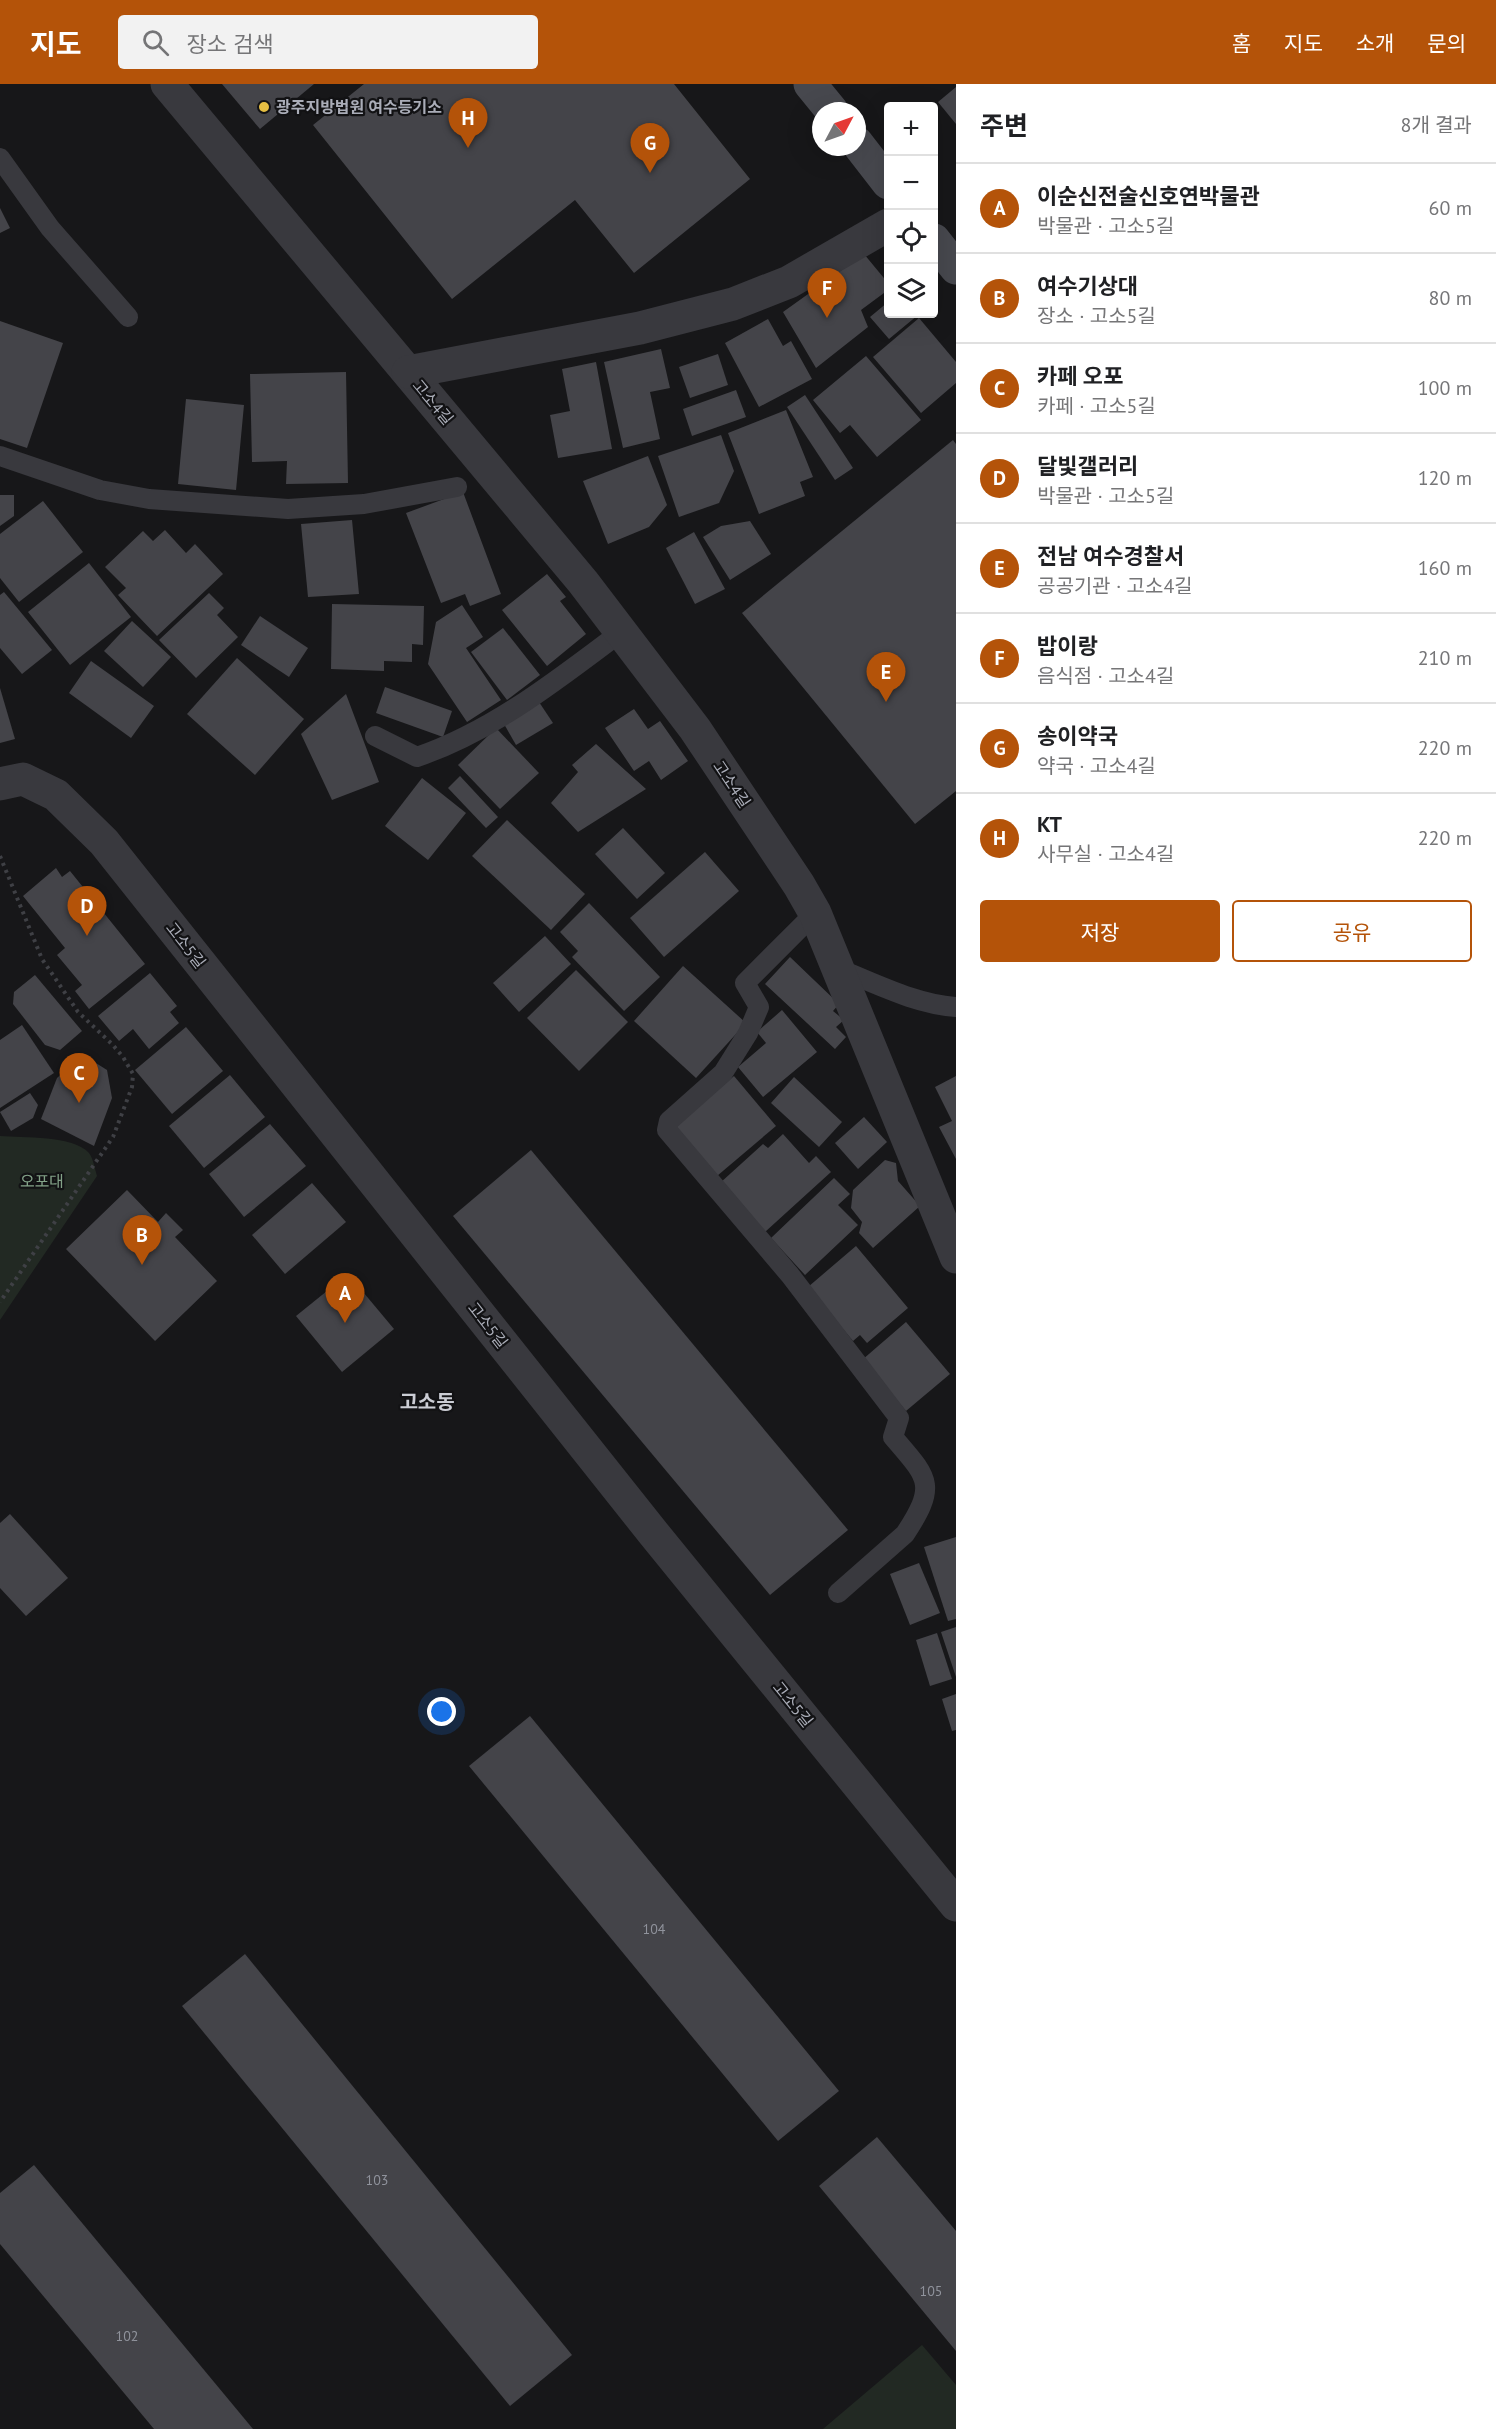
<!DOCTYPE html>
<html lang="ko">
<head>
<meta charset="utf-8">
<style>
	:root { --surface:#fff; --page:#f2f2f2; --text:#202124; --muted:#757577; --line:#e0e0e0; --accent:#b45309 }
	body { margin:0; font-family:"PT Sans","Noto Sans KR",sans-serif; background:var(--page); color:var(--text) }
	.controls { position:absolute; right:18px; top:18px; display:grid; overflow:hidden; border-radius:6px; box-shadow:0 6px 24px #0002 }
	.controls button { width:54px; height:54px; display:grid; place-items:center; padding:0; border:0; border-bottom:2px solid var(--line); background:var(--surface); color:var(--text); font:30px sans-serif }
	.compass { position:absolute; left:812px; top:18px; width:54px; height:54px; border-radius:50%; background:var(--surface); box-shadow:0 6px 24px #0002; rotate:49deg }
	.you { position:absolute; left:442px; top:1628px; width:21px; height:21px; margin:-15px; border:4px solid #fff; border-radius:50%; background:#1a73e8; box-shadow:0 0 0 9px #1a73e833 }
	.badge { display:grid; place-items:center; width:39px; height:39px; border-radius:50%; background:var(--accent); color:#fff; font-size:20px; font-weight:700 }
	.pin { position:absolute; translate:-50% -50px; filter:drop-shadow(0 2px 3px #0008) }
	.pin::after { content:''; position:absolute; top:32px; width:21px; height:18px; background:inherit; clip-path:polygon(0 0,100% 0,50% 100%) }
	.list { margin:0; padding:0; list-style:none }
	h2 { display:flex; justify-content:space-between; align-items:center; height:78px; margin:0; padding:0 24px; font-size:26px }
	h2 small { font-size:20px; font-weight:400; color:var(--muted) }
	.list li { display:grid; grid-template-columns:39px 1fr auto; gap:18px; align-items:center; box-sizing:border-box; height:90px; padding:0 24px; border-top:2px solid var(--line) }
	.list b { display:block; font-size:22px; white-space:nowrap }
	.list p { margin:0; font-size:20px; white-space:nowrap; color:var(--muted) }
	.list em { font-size:20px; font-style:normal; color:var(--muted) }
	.actions { display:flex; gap:12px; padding:18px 24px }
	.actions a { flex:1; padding:14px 0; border:2px solid var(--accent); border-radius:6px; text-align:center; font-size:21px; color:var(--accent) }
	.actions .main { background:var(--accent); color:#fff }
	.icon { flex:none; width:33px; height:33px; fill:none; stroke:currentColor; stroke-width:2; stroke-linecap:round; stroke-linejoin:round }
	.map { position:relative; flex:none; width:956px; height:2345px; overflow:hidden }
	header { display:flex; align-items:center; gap:36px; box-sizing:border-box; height:84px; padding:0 30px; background:var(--accent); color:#fff }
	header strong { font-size:28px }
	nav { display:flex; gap:33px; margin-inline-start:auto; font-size:21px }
	.search { width:420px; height:54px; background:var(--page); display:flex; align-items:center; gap:15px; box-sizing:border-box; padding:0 21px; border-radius:6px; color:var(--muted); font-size:22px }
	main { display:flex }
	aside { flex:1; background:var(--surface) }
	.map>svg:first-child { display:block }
	.green { fill:#222923 }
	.building { fill:#444449 }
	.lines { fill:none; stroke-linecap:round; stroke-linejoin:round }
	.path { stroke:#3f4045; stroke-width:4; stroke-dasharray:3 4.5; stroke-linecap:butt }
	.lane { stroke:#39393e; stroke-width:20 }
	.street { stroke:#39393e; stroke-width:33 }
	.secondary { stroke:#47484e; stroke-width:33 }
	.poi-dot { fill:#e5be43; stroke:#121214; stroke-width:2 }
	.labels { text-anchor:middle; stroke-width:4.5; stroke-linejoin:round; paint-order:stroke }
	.number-label { font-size:14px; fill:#90939c }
	.poi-label { font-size:16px; font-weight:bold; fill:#aaadb8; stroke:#121214; text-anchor:start }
	.street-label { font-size:16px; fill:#aaadb8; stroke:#121214 }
	.park-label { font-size:16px; fill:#83a288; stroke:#121214 }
	.quarter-label { font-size:20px; font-weight:bold; fill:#cbcdd4; stroke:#121214 }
</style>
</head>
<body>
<header>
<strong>지도</strong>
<div class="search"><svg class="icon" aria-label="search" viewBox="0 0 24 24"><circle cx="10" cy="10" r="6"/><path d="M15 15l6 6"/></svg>장소 검색</div>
<nav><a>홈</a><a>지도</a><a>소개</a><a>문의</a></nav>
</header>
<main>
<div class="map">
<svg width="956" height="2345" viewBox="0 0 956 2345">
	<rect width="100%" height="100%" fill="#171719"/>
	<g class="green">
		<path d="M0,1052C23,1054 73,1051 89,1069C93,1074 95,1085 97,1092L0,1236Z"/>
		<path d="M922,2261L956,2301V2345H823Z"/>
	</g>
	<g class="building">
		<path d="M222,0H314L260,45Z"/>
		<path d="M364,0H674L750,95L634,189L575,116L452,215L313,41Z"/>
		<path d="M956,3V40L938,18Z"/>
		<path d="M0,124L10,144L0,149Z"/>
		<path d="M864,170L888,199V206L861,226L868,243L816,284L783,228Z"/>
		<path d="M888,218V230L918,231L889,255L870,233Z"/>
		<path d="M919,234L956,278V299L921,329L873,273Z"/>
		<path d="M768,235L783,262L791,257L812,295L759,323L725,259Z"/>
		<path d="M0,237L63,259L27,364L0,355Z"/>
		<path d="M661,265L670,304L650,308L660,355L623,364L604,278Z"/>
		<path d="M718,270L728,301L690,314L679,283Z"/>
		<path d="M866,272L921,336L877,373L850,341L840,349L813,316Z"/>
		<path d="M596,278L612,365L558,374L550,331L570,327L562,285Z"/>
		<path d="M346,288L348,399L286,400L287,377L252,378L250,290Z"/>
		<path d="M736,306L746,333L692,352L683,325Z"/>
		<path d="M805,311L853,384L835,396L787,323Z"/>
		<path d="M186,315L244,321L236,406L178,400Z"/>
		<path d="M786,326L813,393L800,398L805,412L759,430L728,349Z"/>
		<path d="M721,351L734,387L719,419L679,433L658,372Z"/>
		<path d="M953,356L956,360V707L915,740L742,529Z"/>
		<path d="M648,372L667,421L649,443L608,460L583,397Z"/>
		<path d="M463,408L501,510L470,522L465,510L441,519L406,429Z"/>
		<path d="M0,411H14V432L0,442Z"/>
		<path d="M43,417L83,468L19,518L0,494V450Z"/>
		<path d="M352,436L359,510L308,513L301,440Z"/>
		<path d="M750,437L771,470L730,496L703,453L721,442Z"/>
		<path d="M165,446L186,469L195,460L223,490L157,552L118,511L126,504L105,483L143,447L153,457Z"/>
		<path d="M694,448L725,505L695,520L666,464Z"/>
		<path d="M89,479L131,533L70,581L28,528Z"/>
		<path d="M547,490L566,513L560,517L586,550L547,582L502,526Z"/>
		<path d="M4,508L52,566L22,590L0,564V511Z"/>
		<path d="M209,509L224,524L217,531L238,553L196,594L159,556Z"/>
		<path d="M332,520L424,522L423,561L412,560V578L384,577V587L331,585Z"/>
		<path d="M462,521L483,553L466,564L501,616L467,638L428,580L436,538Z"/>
		<path d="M260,532L308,564L289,593L241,561Z"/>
		<path d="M132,537L171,573L143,603L104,567Z"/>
		<path d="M503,544L540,591L507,616L471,568Z"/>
		<path d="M237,574L304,635L255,691L187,630Z"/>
		<path d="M91,577L154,622L131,654L69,609Z"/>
		<path d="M385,603L452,627L443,653L376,629Z"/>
		<path d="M0,604L15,655L0,659Z"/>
		<path d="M346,610L379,698L332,716L301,650Z"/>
		<path d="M539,618L553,639L516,661L504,640Z"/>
		<path d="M634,625L648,645L660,637L688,677L661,696L649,677L634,687L605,644Z"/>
		<path d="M496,644L539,689L500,725L458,681Z"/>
		<path d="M596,660L646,705L578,748L551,719L578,688L572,681Z"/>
		<path d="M460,692L498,733L486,744L448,704Z"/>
		<path d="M422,694L466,729L428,776L385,742Z"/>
		<path d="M507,736L585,810L551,846L472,772Z"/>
		<path d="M623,744L665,789L637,815L595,770Z"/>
		<path d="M705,768L739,807L664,873L630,834Z"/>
		<path d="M56,784L62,793L70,787L145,880L89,925L75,907L82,901L57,871L65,864L23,812Z"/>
		<path d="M589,819L660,893L624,927L572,873L578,867L560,848Z"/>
		<path d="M545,852L571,880L519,928L493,899Z"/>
		<path d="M790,873L839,920L833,927L844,936L836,943L846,953L835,965L765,900Z"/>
		<path d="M683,882L746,939L696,994L634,937Z"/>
		<path d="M576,886L628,938L579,987L527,934Z"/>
		<path d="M150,889L177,922L170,928L179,939L149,965L133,945L119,957L98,932Z"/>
		<path d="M35,891L82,947L60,966L45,961L13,920L14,908Z"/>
		<path d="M782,926L817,968L763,1013L738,983L766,959L757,948Z"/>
		<path d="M22,941L54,989L0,1024V956Z"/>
		<path d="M186,943L223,987L172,1030L135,986Z"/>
		<path d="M83,971L107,986L112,1014L94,1062L41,1035L57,994Z"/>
		<path d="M230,991L265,1033L204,1084L169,1042Z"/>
		<path d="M734,992L776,1042L717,1092L675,1042Z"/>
		<path d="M956,992V1075L939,1043L952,1037L935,1003Z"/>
		<path d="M794,993L842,1038L819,1063L771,1019Z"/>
		<path d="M30,1009L38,1021L33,1034L11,1047L0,1028Z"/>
		<path d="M864,1033L887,1058L858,1085L835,1059Z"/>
		<path d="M270,1040L306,1082L244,1133L209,1090Z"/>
		<path d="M783,1050L809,1079L816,1072L831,1088L765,1148L720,1099L763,1060L768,1064Z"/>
		<path d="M531,1066L848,1446L770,1511L453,1132Z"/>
		<path d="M885,1076L896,1079L898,1097L920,1122L873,1164L859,1149L862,1138L851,1124L853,1106Z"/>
		<path d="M834,1094L850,1110L838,1121L858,1141L805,1191L771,1154Z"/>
		<path d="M312,1099L346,1138L285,1190L252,1151Z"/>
		<path d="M127,1106L158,1138L166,1129L183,1146L175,1153L217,1197L155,1257L66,1165Z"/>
		<path d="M856,1162L908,1224L867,1259L860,1251L853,1257L808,1203Z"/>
		<path d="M348,1190L394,1245L342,1288L296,1232Z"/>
		<path d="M906,1238L950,1290L906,1327L862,1276Z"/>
		<path d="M10,1430L68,1494L26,1532L0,1504V1439Z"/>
		<path d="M956,1453V1535L948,1537L924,1463Z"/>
		<path d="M919,1479L940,1529L910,1541L890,1490Z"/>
		<path d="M956,1543V1593L941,1548Z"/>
		<path d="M937,1549L952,1595L930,1602L916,1556Z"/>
		<path d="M956,1610V1646L952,1647L942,1615Z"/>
		<path d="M530,1632L839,2007L778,2057L469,1682Z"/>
		<path d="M245,1870L572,2271L510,2322L182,1922Z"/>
		<path d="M877,2053L956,2147V2267L819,2102Z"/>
		<path d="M34,2081L253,2345H154L0,2160V2109Z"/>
	</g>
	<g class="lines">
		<path class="path" d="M0,772L42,875L78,928L112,960L123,973L133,990L132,1003L113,1053L0,1218"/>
		<g class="lane">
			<path d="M0,74L50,144L128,233"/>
			<path d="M0,372L100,406L149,415L288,425L364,420L457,403"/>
			<path d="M375,652L417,673C493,647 557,596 621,548"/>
			<path d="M815,829L745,899L759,923L748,949L723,989L669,1037L667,1046L790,1191L899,1334L893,1353C928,1394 938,1400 905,1450L838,1509"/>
			<path d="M839,885C877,900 915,920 956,923"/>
		</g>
		<g class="street">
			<path d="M167,0L583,498L695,645L799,801L815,829L956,1173"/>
			<path d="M408,288L640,244L733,220L789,198L888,141"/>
			<path d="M0,700L23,695L56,711L104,758L654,1450L956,1821"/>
		</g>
		<g class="secondary">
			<path d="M810,0L832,27"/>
			<path d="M857,59L888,99"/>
			<path d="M934,156L956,184"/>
		</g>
	</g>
	<circle class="poi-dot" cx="264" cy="23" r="6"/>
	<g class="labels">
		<g class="number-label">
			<text x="654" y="1850">104</text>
			<text x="377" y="2101">103</text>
			<text x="931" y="2212">105</text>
			<text x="127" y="2257">102</text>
		</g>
		<g class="poi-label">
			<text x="276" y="29">광주지방법원 여수등기소</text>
		</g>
		<g class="street-label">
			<text transform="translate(433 318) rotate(50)" y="6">고소4길</text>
			<text transform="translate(732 700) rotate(56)" y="6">고소4길</text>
			<text transform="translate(186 861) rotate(52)" y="6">고소5길</text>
			<text transform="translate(488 1241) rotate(52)" y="6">고소5길</text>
			<text transform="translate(793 1620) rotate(51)" y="6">고소5길</text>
		</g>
		<g class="park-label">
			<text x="42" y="1103">오포대</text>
		</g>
		<g class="quarter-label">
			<text x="427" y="1325">고소동</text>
		</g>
	</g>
</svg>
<div class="controls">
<button>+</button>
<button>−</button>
<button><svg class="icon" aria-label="locate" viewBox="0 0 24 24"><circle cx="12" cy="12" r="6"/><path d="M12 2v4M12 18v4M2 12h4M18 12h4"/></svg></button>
<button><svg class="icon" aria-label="layers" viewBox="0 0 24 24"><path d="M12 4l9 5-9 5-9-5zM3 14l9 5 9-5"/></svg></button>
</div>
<svg class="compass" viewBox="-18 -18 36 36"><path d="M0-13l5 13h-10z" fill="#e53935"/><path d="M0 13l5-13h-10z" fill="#757577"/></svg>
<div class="you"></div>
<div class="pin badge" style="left:345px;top:1239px">A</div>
<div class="pin badge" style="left:142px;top:1181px">B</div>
<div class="pin badge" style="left:79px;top:1019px">C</div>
<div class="pin badge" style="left:87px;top:852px">D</div>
<div class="pin badge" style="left:886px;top:618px">E</div>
<div class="pin badge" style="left:827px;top:234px">F</div>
<div class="pin badge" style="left:650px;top:89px">G</div>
<div class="pin badge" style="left:468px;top:64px">H</div>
</div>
<aside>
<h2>주변<small>8개 결과</small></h2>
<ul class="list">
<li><span class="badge">A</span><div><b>이순신전술신호연박물관</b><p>박물관 · 고소5길</p></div><em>60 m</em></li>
<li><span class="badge">B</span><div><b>여수기상대</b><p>장소 · 고소5길</p></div><em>80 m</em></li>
<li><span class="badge">C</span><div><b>카페 오포</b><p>카페 · 고소5길</p></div><em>100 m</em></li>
<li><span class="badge">D</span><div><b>달빛갤러리</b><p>박물관 · 고소5길</p></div><em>120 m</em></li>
<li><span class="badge">E</span><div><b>전남 여수경찰서</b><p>공공기관 · 고소4길</p></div><em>160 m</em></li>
<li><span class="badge">F</span><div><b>밥이랑</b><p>음식점 · 고소4길</p></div><em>210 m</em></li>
<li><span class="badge">G</span><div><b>송이약국</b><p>약국 · 고소4길</p></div><em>220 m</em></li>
<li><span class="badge">H</span><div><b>KT</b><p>사무실 · 고소4길</p></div><em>220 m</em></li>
</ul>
<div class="actions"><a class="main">저장</a><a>공유</a></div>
</aside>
</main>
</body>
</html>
